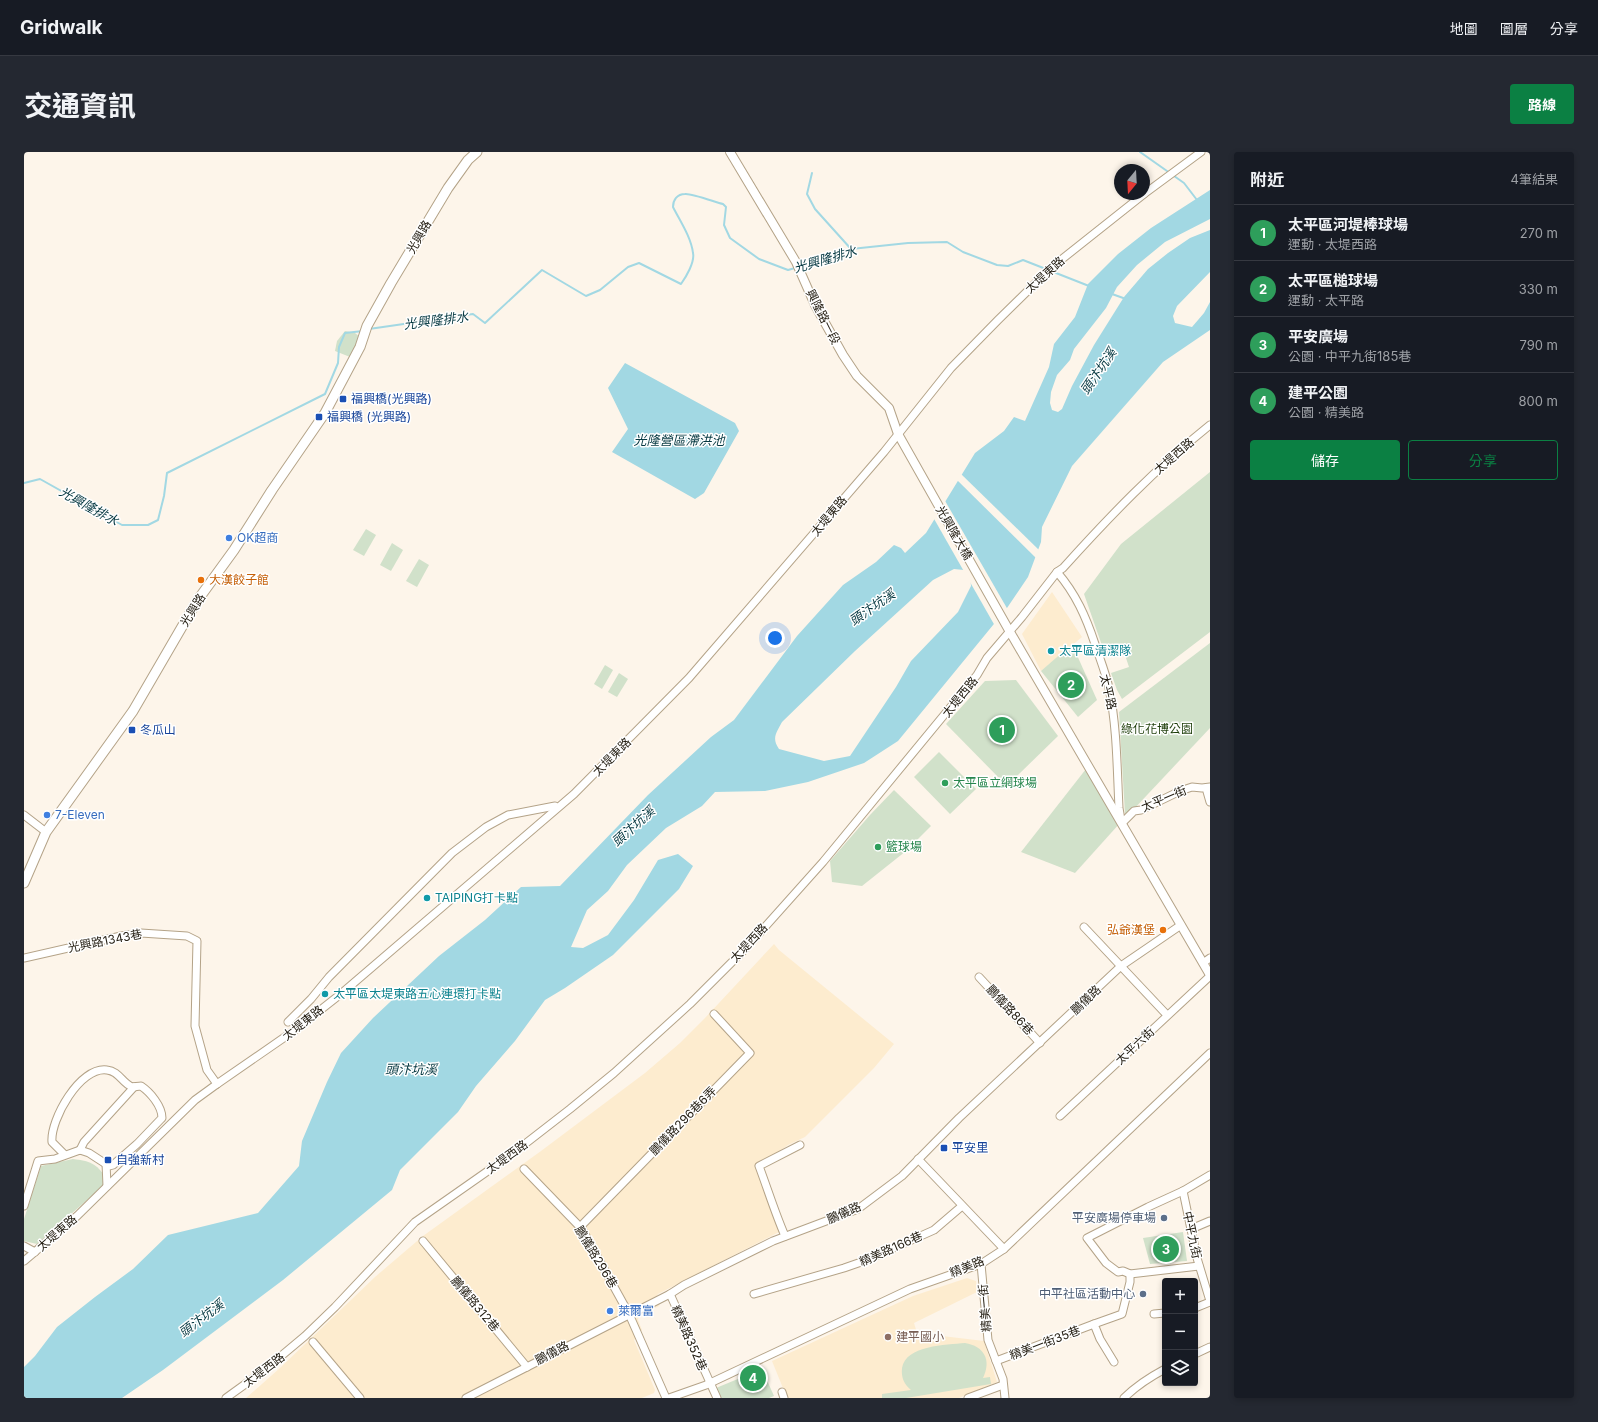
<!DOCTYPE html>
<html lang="zh-TW">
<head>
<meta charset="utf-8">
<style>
	:root { --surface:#171b24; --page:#242831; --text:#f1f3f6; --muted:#9ea1a6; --line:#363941; --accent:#0b8043 }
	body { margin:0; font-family:Inter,"Noto Sans TC",sans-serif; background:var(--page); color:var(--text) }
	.controls { position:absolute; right:12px; bottom:12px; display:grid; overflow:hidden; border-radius:4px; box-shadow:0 2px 6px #0003 }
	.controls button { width:36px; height:36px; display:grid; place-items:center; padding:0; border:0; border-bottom:1px solid var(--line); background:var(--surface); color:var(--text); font:20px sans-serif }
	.compass { position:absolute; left:1090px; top:12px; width:36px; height:36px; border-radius:50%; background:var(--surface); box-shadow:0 2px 6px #0003; rotate:198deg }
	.you { position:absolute; left:751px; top:486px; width:14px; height:14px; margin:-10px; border:3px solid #fff; border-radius:50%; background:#1a73e8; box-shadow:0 0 0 6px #1a73e833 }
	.badge { display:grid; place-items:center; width:26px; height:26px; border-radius:50%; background:var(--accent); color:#fff; font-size:13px; font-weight:700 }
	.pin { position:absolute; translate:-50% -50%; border:2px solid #fff; box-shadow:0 1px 4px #0006 }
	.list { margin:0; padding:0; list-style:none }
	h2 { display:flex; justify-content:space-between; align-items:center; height:52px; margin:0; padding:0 16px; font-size:17px }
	h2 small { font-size:13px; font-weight:400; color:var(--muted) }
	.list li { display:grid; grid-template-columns:26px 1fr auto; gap:12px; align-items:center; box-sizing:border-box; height:56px; padding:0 16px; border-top:1px solid var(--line) }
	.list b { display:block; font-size:15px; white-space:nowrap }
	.list p { margin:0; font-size:13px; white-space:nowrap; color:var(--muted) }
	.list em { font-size:13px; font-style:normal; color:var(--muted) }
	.actions { display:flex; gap:8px; padding:12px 16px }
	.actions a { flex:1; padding:9px 0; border:1px solid var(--accent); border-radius:4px; text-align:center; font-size:14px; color:var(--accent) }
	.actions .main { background:var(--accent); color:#fff }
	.icon { flex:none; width:22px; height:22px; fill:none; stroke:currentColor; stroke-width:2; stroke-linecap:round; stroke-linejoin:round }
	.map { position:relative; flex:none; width:1186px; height:1246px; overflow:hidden; border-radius:4px }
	header { display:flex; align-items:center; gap:24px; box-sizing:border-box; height:56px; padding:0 20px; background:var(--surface); border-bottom:1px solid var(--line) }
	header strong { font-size:19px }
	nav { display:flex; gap:22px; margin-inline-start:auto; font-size:14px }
	.intro { display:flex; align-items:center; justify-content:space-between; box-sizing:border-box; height:96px; padding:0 24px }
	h1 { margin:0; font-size:28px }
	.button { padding:10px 18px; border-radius:4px; background:var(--accent); color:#fff; font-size:14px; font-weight:700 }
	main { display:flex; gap:24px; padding:0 24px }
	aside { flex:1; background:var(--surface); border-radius:4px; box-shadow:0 2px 6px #0003 }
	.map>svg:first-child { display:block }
	.built { fill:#fdeccf }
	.green { fill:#d1e1ca }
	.water { fill:#a2d8e3; fill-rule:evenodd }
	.pier { fill:#fdf5ea }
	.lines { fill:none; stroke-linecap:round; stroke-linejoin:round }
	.stream { stroke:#a2d8e3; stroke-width:2 }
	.minor-casing { stroke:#b4a388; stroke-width:9 }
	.tertiary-casing { stroke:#b4a388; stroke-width:10 }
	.secondary-casing { stroke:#b4a388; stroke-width:11 }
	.minor { stroke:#fff; stroke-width:7 }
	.tertiary { stroke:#fff; stroke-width:8 }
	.secondary { stroke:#fff; stroke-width:9 }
	.transit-dot { fill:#1a4fb4; stroke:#fff; stroke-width:1.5 }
	.shop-dot { fill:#3f7fe0; stroke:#fff; stroke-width:1.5 }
	.food-dot { fill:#e8710a; stroke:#fff; stroke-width:1.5 }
	.culture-dot { fill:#0f9aa8; stroke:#fff; stroke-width:1.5 }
	.leisure-dot { fill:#2e9e5b; stroke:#fff; stroke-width:1.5 }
	.service-dot { fill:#5c6f8a; stroke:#fff; stroke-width:1.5 }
	.education-dot { fill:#8d6e63; stroke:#fff; stroke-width:1.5 }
	.labels { text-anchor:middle; stroke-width:3; stroke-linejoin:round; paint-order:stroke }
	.street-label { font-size:12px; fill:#262015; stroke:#fff }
	.transit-label { font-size:12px; fill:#164399; stroke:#fff; text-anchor:start }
	.shop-label { font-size:12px; fill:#366cbe; stroke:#fff; text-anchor:start }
	.food-label { font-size:12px; fill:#c56008; stroke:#fff; text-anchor:start }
	.culture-label { font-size:12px; fill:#0d838f; stroke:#fff; text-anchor:start }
	.park-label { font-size:12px; fill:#1e3e0a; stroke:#fff }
	.leisure-label { font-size:12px; fill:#27864d; stroke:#fff; text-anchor:start }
	.service-label { font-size:12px; fill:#4e5e75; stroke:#fff; text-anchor:end }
	.education-label { font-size:12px; fill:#785e54; stroke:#fff; text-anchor:start }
	.water-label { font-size:13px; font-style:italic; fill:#053841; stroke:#fff }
</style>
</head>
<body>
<header>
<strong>Gridwalk</strong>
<nav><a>地圖</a><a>圖層</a><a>分享</a></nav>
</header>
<div class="intro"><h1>交通資訊</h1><a class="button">路線</a></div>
<main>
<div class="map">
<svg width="1186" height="1246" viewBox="0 0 1186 1246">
	<rect width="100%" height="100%" fill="#fdf5ea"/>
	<g class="built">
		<path d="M1028,440L1058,485L1017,519L998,482Z"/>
		<path d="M750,792L755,798L870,892L850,916L781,985L764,993L740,1010L733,1013L761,1077L634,1142L633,1144L638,1147L635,1154L615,1164L614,1168L618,1178L610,1188L631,1238L630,1241L618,1246H222L256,1216L351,1125L399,1084L517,999L621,921L656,891L681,866Z"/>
		<path d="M943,1126L952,1129L953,1140L890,1171L893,1181L960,1189L973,1230L935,1246H763L748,1209L889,1144Z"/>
	</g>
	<g class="green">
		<path d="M321,179L331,181L336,185L326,205L311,199L313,189Z"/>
		<path d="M1186,320V480L1098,547L1093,538L1087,521L1105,515L1100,500L1082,505L1060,442L1097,392Z"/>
		<path d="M342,377L352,383L340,404L329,398Z"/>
		<path d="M368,391L379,398L367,419L356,413Z"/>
		<path d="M395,407L405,413L393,435L382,429Z"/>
		<path d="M1186,491V576L1109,658L1101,662L1095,560Z"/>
		<path d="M1048,492L1073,548L1054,565L1017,519Z"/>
		<path d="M581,513L589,518L578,537L570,532Z"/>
		<path d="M595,521L604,527L593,545L584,540Z"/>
		<path d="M992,528L1034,584L994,623L987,629H978L922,572L961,529Z"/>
		<path d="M915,600L952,637L926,662L890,625Z"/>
		<path d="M1062,617L1096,671L1051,721L997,700Z"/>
		<path d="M870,638L907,674L882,699L838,734L808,730L806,709L846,663Z"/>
		<path d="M49,1007C66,1009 72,1011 82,1026L80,1033L13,1092L0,1089V1067L17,1014Z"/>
		<path d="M1159,1080L1163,1109L1126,1112L1119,1086Z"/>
		<path d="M941,1191C960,1194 968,1208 959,1226L966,1225L967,1232L882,1246H858V1242L887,1238C880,1232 877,1226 878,1216C882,1193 922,1193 941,1191Z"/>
		<path d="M738,1217L750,1244L745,1246H697L692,1236Z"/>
	</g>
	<g class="water">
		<path d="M1186,38V67L1141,90L1113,113L1093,135L1082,156L1050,197L1046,208L1033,223L1027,240L1026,251L1028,258L1034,260L1038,257L1048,234L1070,193L1100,145L1124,117L1144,101L1166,86L1186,78V120L1153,154L1149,164L1151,171L1168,175L1180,161L1186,150V178L1139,210L1048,314L1018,375L1017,390L1004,425L983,456L874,589L840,611L784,630L741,639L691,640L678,654L642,676L603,713L584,739L563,758L547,795L559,796L584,783L610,748L634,708L654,702L669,714L655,737L589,803L541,836L521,848L491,889L452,934L434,960L376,1018L368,1038L259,1128L139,1218L98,1246H0V1215L11,1204L33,1175L71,1145L109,1117L144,1083L234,1061L275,1014L278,989L303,930L317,901L349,866L415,804L461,768L497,735L536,734L624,643L687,585L710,568L773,484L819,433L852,410L870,393L877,396L881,401L902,381L951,301L980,279L990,265L1001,269L1025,215L1030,192L1051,165L1064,132L1094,102L1127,76ZM930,417L940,418L946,422L947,434L934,460L887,509L872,535L826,604L800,609L755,597C747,586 753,580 758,570L831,499L909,428Z"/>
		<path d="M601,211L711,271L715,279L680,341L671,347L588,300L604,277L584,236Z"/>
	</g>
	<g class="pier">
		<path d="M936,321L1016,399L1013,407L932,327Z"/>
		<path d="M920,347L984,458L971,474L909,365Z"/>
	</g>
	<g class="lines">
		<g class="stream">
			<path d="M1116,0L1160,31L1173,48"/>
			<path d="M788,21L783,42L791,57L827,97"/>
			<path d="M778,115L827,97L884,91L923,90L939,100L973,113L984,114L999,108L1065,134"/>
			<path d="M1088,142L1102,147"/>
			<path d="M345,177L449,162L461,171L518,118L562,144L576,138L604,115L615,111L657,132C662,125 671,110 669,101C667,85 656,69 649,55C649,48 653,42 661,42C667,41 691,50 699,52L702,55L700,73L706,86L735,107L764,118L771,116"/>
			<path d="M0,331L16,327L98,373H124L134,368L140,344L143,321L301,242L314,211L315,195L321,181L339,179"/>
		</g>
		<g class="minor-casing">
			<g id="minor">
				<path d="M1120,42L1177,0"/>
				<path d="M1033,420C1052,442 1062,465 1071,492C1076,507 1082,522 1085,536C1093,575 1093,616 1095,656L1097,668"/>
				<path d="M1182,636L1186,650"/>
				<path d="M0,663L22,680"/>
				<path d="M1098,671L1110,659L1117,658L1156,639L1168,635L1178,636L1186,635"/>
				<path d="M1060,775L1143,863"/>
				<path d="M0,806L97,784L117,781L163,784L173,789L171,874L183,918L193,932"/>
				<path d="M1179,811L1186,806"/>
				<path d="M955,825L1016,891"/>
				<path d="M264,870L287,847L305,825L428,701L462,675L484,663L531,654"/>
				<path d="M1036,964L1186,824"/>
				<path d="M56,998L60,990L110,935"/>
				<path d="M894,1007L980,1097"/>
				<path d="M82,1011L83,1034"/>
				<path d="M500,1017L558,1077L605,1162L642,1246"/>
				<path d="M1159,1039L1173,1106L1186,1149"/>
				<path d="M0,1054L14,1009L31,1007L56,998L65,1001L85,1014L89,1013L113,992L136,968L138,966C138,954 126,940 117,934C114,934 111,935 108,935C98,931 95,919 83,918C56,914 26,968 28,990L41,1003"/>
				<path d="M556,1075L726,901L690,862"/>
				<path d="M1167,1077L1186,1069"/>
				<path d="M761,1084C751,1061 744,1038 735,1014L776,993"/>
				<path d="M399,1089L503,1215"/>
				<path d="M0,1094L11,1100"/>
				<path d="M0,1109L53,1064L171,948L193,932L271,878L318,841L550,642L665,526L860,300L927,216L974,168L1028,115L1120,42"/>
				<path d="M957,1112L964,1188L979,1227L981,1246"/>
				<path d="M1175,1114L1106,1122L1099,1119L1094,1120L1082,1111L1063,1086L1124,1055L1159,1039L1186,1023"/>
				<path d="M646,1142L693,1246"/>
				<path d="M730,1142L820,1116L843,1108L910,1078L938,1054"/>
				<path d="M1171,1156L1186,1150"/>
				<path d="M1130,1162L1141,1161"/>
				<path d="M289,1190L336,1246"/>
				<path d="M1171,1202L1186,1195"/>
				<path d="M972,1209L1070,1172"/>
				<path d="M1090,1210L1076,1187L1070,1172L1098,1162L1106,1130V1122"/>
				<path d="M758,1240L760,1246"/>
				<path d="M202,1246L238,1220L281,1184L311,1155L391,1070L488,1002L546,957L590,921L666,852L722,796L799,710L953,523L963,506L998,465L1033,420L1039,416C1085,365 1132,316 1186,273"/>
				<path d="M442,1246L646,1142L660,1133L749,1089L834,1057L878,1024L935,966L1097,814L1157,773"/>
				<path d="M645,1246L682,1233L886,1137L957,1112L980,1097L1186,901"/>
				<path d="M944,1246L979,1233"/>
				<path d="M1100,1246C1112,1234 1126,1225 1141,1217"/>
			</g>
		</g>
		<g class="tertiary-casing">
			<path id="tertiary" d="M706,0L772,110L791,153L819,203L833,224L865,256L874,282L986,480L1186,823"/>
		</g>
		<g class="secondary-casing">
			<path id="secondary" d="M0,731L22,680L109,559L173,449L210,398L248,338L301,261L336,195L343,174L367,131L424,36L444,8L453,0"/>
		</g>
		<use href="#minor" class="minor"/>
		<use href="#tertiary" class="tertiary"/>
		<use href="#secondary" class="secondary"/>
	</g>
	<g class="transit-dot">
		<rect x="315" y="243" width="8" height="8" rx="2"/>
		<rect x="291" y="261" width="8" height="8" rx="2"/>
		<rect x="104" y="574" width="8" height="8" rx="2"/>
		<rect x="916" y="992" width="8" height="8" rx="2"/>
		<rect x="80" y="1004" width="8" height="8" rx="2"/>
	</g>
	<g class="shop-dot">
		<circle cx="205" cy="386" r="4"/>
		<circle cx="23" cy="663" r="4"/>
		<circle cx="586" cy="1159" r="4"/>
	</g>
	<g class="food-dot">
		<circle cx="177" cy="428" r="4"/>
		<circle cx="1139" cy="778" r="4"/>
	</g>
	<g class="culture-dot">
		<circle cx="1027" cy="499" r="4"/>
		<circle cx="403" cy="746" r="4"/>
		<circle cx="301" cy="842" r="4"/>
	</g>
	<g class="leisure-dot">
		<circle cx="921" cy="631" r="4"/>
		<circle cx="854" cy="695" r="4"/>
	</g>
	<g class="service-dot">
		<circle cx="1140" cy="1066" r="4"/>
		<circle cx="1119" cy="1142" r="4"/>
	</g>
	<circle class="education-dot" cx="864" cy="1185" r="4"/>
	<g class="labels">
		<g class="street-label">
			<text transform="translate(395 85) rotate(-60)" y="4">光興路</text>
			<text transform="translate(1021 123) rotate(-42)" y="4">太堤東路</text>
			<text transform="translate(799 165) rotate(63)" y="4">興隆路一段</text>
			<text transform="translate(1150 304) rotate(-41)" y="4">太堤西路</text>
			<text transform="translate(805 364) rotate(-50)" y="4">太堤東路</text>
			<text transform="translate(930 381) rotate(60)" y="4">光興隆大橋</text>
			<text transform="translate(169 458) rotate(-58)" y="4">光興路</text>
			<text transform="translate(1084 540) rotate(77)" y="4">太平路</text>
			<text transform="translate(936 545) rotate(-51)" y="4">太堤西路</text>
			<text transform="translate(588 605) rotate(-45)" y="4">太堤東路</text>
			<text transform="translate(1140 647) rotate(-23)" y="4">太平一街</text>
			<text transform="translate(81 789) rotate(-11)" y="4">光興路1343巷</text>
			<text transform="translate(725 791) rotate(-47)" y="4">太堤西路</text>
			<text transform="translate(1062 848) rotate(-43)" y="4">鵬儀路</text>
			<text transform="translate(986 858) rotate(47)" y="4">鵬儀路86巷</text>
			<text transform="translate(279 871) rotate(-38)" y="4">太堤東路</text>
			<text transform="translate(1111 894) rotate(-43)" y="4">太平六街</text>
			<text transform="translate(659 969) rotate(-46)" y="4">鵬儀路296巷6弄</text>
			<text transform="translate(483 1005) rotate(-36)" y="4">太堤西路</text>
			<text transform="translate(820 1061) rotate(-23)" y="4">鵬儀路</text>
			<text transform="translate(33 1081) rotate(-41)" y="4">太堤東路</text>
			<text transform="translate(1168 1083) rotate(78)" y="4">中平九街</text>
			<text transform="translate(867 1097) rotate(-24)" y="4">精美路166巷</text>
			<text transform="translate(572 1105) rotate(59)" y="4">鵬儀路296巷</text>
			<text transform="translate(943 1115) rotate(-22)" y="4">精美路</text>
			<text transform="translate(451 1152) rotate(50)" y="4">鵬儀路312巷</text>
			<text transform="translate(961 1156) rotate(-95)" y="4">精美一街</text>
			<text transform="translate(665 1186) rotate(66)" y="4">精美路352巷</text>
			<text transform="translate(1021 1191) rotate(-21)" y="4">精美一街35巷</text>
			<text transform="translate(528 1201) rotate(-27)" y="4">鵬儀路</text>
			<text transform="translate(240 1218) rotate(-37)" y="4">太堤西路</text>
		</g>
		<g class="transit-label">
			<text x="327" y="251">福興橋(光興路)</text>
			<text x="303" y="269">福興橋 (光興路)</text>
			<text x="116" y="582">冬瓜山</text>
			<text x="928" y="1000">平安里</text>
			<text x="92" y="1012">自強新村</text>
		</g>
		<g class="shop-label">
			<text x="213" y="390">OK超商</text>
			<text x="31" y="667">7-Eleven</text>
			<text x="594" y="1163">萊爾富</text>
		</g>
		<g class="food-label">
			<text x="185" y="432">大漢餃子館</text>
			<text x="1131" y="782" text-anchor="end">弘爺漢堡</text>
		</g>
		<g class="culture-label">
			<text x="1035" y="503">太平區清潔隊</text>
			<text x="411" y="750">TAIPING打卡點</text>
			<text x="309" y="846">太平區太堤東路五心連環打卡點</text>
		</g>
		<g class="park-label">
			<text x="1133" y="581">綠化花博公園</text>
		</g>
		<g class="leisure-label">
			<text x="929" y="635">太平區立網球場</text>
			<text x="862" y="699">籃球場</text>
		</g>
		<g class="service-label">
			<text x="1132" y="1070">平安廣場停車場</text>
			<text x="1111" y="1146">中平社區活動中心</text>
		</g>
		<g class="education-label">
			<text x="872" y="1189">建平國小</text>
		</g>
		<g class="water-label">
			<text transform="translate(801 107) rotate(-16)" y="5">光興隆排水</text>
			<text transform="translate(412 168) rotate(-7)" y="5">光興隆排水</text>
			<text transform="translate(1074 219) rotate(-56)" y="5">頭汴坑溪</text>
			<text x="655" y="293">光隆營區滯洪池</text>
			<text transform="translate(65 354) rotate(29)" y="5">光興隆排水</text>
			<text transform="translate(848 455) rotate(-35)" y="5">頭汴坑溪</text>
			<text transform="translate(609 674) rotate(-42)" y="5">頭汴坑溪</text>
			<text x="387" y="922">頭汴坑溪</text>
			<text transform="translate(177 1166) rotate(-37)" y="5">頭汴坑溪</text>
		</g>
	</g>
</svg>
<div class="controls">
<button>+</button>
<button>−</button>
<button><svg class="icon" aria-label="layers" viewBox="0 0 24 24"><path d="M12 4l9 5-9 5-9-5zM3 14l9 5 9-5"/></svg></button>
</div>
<svg class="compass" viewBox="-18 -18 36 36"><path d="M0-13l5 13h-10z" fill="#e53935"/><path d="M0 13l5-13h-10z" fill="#9ea1a6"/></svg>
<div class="you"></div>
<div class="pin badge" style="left:978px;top:578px;background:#2e9e5b">1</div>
<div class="pin badge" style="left:1047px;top:533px;background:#2e9e5b">2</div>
<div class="pin badge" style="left:1142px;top:1097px;background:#2e9e5b">3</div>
<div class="pin badge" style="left:729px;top:1226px;background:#2e9e5b">4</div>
</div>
<aside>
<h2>附近<small>4筆結果</small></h2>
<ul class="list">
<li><span class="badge" style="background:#2e9e5b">1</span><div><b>太平區河堤棒球場</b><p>運動 · 太堤西路</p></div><em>270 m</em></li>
<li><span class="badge" style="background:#2e9e5b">2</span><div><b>太平區槌球場</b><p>運動 · 太平路</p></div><em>330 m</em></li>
<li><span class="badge" style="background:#2e9e5b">3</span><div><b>平安廣場</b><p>公園 · 中平九街185巷</p></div><em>790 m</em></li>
<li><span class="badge" style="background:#2e9e5b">4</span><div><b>建平公園</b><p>公園 · 精美路</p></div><em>800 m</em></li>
</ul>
<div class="actions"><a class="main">儲存</a><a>分享</a></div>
</aside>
</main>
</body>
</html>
